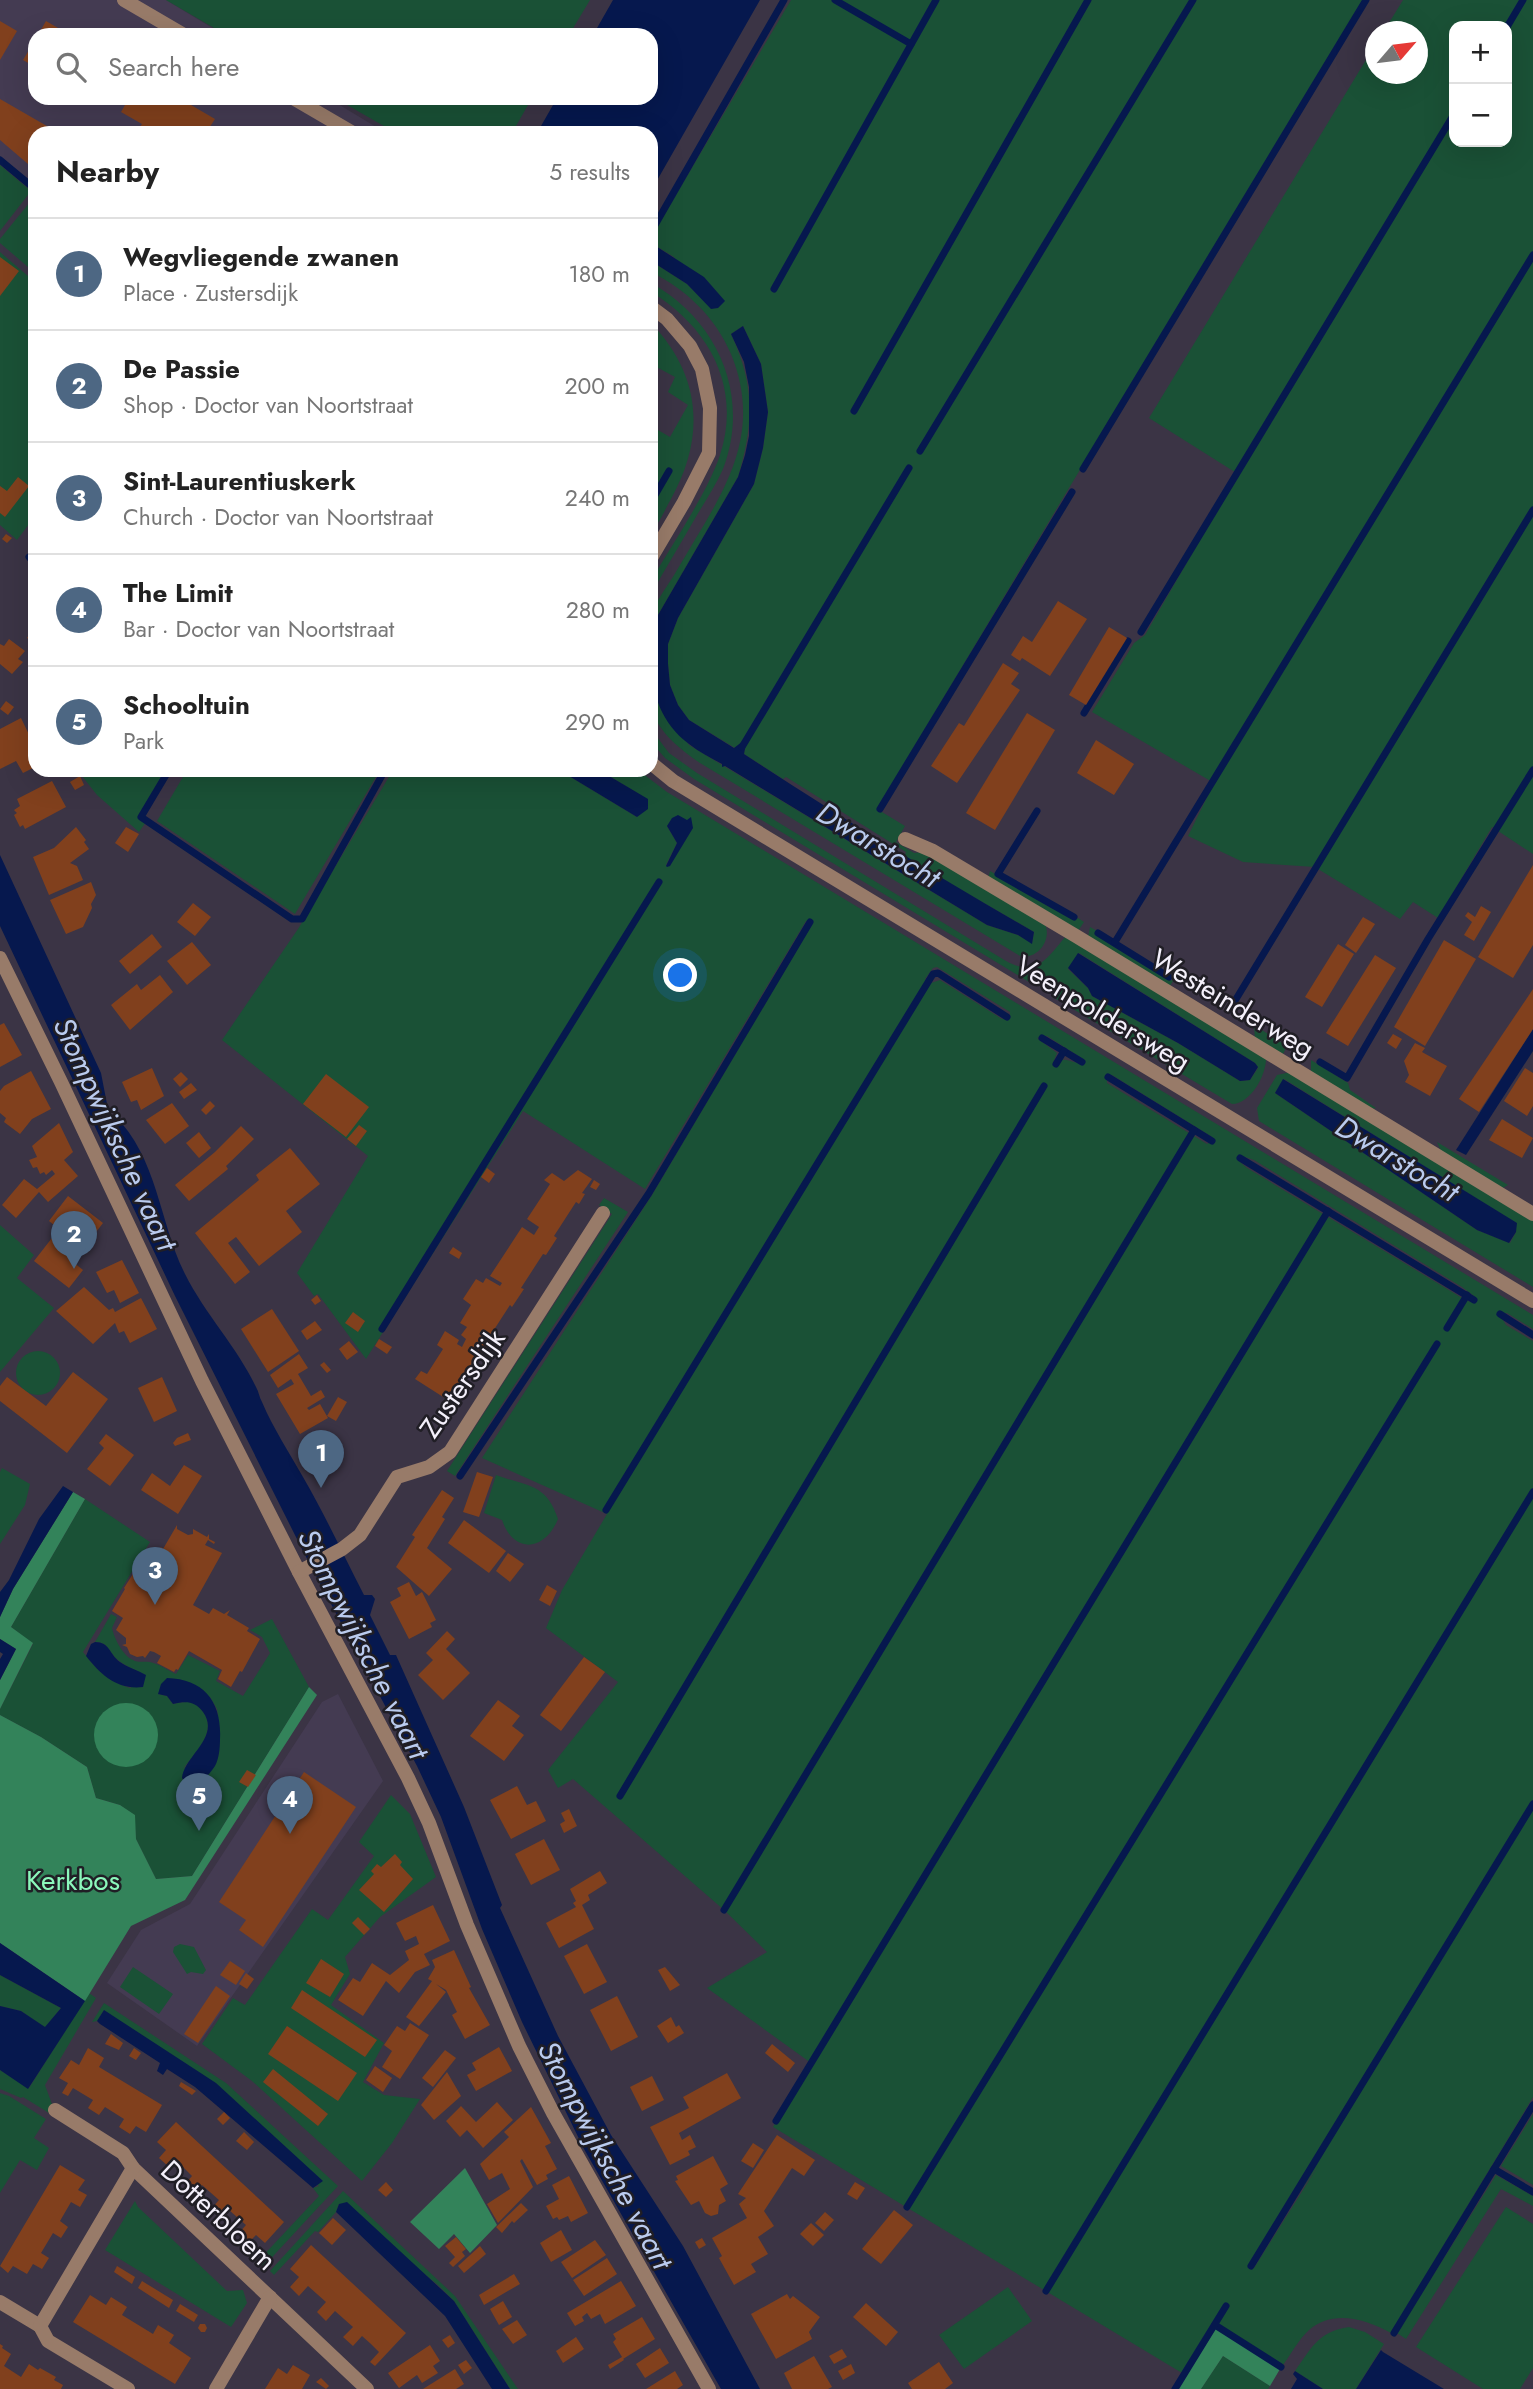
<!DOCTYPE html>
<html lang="en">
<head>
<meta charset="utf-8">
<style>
	:root { --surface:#fff; --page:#f6f6f6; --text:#222; --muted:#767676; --line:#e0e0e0; --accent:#4d6783 }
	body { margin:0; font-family:Jost,sans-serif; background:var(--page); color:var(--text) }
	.controls { position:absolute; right:21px; top:21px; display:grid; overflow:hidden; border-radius:14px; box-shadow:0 7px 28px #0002 }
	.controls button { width:63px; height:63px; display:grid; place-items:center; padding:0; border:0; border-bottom:2px solid var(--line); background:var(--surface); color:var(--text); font:35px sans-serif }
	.compass { position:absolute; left:1365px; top:21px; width:63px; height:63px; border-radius:50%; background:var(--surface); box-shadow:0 7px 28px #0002; rotate:62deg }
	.you { position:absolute; left:681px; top:976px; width:24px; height:24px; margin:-18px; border:5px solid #fff; border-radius:50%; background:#1a73e8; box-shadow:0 0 0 10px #1a73e833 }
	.badge { display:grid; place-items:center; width:46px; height:46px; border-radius:50%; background:var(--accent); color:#fff; font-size:23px; font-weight:700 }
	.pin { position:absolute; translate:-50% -58px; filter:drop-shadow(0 2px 4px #0008) }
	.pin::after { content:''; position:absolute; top:37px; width:24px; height:21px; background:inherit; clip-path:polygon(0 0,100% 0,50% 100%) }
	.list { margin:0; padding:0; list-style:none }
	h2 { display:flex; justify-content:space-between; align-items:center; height:91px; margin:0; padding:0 28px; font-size:30px }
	h2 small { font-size:23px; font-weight:400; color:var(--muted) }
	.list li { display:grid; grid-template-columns:46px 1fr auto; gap:21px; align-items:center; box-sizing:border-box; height:112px; padding:0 28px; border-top:2px solid var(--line) }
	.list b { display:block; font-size:26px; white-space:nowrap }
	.list p { margin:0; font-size:23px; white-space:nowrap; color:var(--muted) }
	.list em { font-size:23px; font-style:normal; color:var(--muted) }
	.icon { flex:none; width:38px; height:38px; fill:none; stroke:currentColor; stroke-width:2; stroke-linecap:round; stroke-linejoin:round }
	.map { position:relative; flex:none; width:1533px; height:2389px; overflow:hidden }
	.search { position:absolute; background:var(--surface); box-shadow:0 7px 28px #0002; left:28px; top:28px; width:630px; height:77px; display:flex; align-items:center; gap:18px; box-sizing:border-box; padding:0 24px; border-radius:21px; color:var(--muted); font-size:26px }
	.panel { position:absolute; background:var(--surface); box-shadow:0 7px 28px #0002; left:28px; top:126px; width:630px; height:651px; border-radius:21px }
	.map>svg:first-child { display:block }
	.built { fill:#443b52 }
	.green { fill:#1a5136; fill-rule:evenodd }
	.forest { fill:#33835a }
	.water { fill:#06184e }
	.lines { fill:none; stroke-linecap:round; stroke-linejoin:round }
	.stream { stroke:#06184e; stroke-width:7 }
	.building { fill:#81401d }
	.minor { stroke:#987b69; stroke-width:14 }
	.tertiary { stroke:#987b69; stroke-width:14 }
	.labels { text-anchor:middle; stroke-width:5; stroke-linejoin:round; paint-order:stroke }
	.street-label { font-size:28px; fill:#f4f0fb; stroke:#201e25 }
	.park-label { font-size:28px; fill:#8cf8bc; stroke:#201e25 }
	.water-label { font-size:30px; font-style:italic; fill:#bacbee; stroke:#201e25 }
</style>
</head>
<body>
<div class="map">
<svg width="1533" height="2389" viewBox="0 0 1533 2389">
	<rect width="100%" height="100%" fill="#3b3445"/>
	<g class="built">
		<path d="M0,0H166L224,35H35V98H328L386,133H35V186L0,156Z"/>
		<path d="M338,1694L383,1781L197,2046L107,1983L141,1930L190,1904L322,1702Z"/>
	</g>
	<g class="green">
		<path d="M166,0H590L569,35H226Z"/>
		<path d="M791,0H1365L1069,488L877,809L905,826L896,842L914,853L924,852L1045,924C1052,940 1038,960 1020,956L700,763C681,750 659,733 652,710C649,701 651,690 651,682L655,696L689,745L987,925L1018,935L1032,943L1034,932L904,857L906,852L786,777L783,779L744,754L746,739L735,748L689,720L678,705L670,685L668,664V644L678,618L754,484L763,448L768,412L761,364L743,326L731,334C755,386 754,422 738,477L658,615L651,644C651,635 650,625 651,617C653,604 670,583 677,570C718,499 766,440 731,354C715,317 687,290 651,272V261L687,284L711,308L674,257L651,243V237Z"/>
		<path d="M1403,0H1533V508L1315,867L1243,862L1188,836L1214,783L1092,712L1134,643L1145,635L1238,474L1149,418L1375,45L1376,74H1418V32L1384,31ZM1507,26V142H1454V26Z"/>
		<path d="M335,98H532L512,133H396Z"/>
		<path d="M0,165L31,191L0,231Z"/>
		<path d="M34,197H35V273L0,243V239Z"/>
		<path d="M0,252L35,282V516L17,540L0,525Z"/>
		<path d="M651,283C718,320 751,396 723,469C716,485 706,500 697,515C682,541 666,568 651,594V581C672,544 707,494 720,455C742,387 709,327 651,292Z"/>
		<path d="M651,323C701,375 706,436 671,499C665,509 660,523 651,531V426L670,437L688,405L668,392L675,377L651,364Z"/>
		<path d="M1533,514V854L1492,827L1438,918L1413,902L1400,919L1318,869Z"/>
		<path d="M651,729L669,753L697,773L1006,961C1037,978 1047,958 1066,936L1266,1057C1267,1074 1251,1104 1232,1104L1053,997V988L1035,977L1029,982L694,779L665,758L653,744ZM1079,953L1255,1063L1258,1068L1250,1080L1240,1081L1178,1043L1092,996L1088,988L1068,969Z"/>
		<path d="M92,770H166L138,816L146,822L139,832L97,795L82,776Z"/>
		<path d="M187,770H380L295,914L157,821Z"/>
		<path d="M393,770H559L637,817L647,799L599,770H638L667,792L1533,1315V1329L1507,1313L1500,1315L1506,1325L1533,1341V2097L1391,2333C1366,2319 1333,2309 1309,2330C1299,2339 1291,2354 1283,2365L1218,2324L1229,2306L1226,2303L1182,2373L773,2127L811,2063L707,1988L767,1952L724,1910L573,1779L558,1788L548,1770L618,1682L546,1628L562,1590L607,1514L482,1458L652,1195L812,924L806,921L645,1189L523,1111L366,1359L318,1294L314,1296L297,1273L368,1156L222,1040L298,929ZM687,820L670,866L666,865L677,843L667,826ZM937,967L1010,1012V1017L1002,1019L940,980L931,983L925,979L933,968ZM1047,1036L1080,1057L1083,1063C1074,1064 1070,1059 1061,1060L1057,1066L1053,1063L1057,1053L1037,1038ZM1112,1075L1212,1137V1141L1207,1144L1107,1083V1077ZM1245,1157L1254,1160L1462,1287L1474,1296V1300L1470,1302L1462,1298L1247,1168L1240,1162V1158ZM1318,2166L1254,2268L1249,2266V2265Z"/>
		<path d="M990,871L1074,920L1078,918L1084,922L1078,931L988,878Z"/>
		<path d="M1090,927L1097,931V934L1173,981L1169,987L1088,937Z"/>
		<path d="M1254,1025L1287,1046L1282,1056L1255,1039Z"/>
		<path d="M1311,1060L1348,1083L1350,1090L1376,1108L1371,1109L1311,1073Z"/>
		<path d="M1291,1072L1533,1220V1287L1259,1121L1257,1108L1277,1075ZM1284,1079L1516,1223V1232L1510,1243L1477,1230L1275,1093Z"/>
		<path d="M1437,1142L1508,1185L1501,1189L1442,1153Z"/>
		<path d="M604,1198L628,1212L455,1476L447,1471L612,1214L599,1205Z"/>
		<path d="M0,1225L34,1255L17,1278L54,1308L0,1372Z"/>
		<circle cx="38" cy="1373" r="22"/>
		<path d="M2,1468L30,1484L25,1505L0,1544V1472Z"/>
		<path d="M496,1475C528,1487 546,1483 558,1519C545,1551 514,1555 502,1520L484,1513Z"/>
		<path d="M85,1499L150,1542L83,1652C98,1671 107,1680 130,1688L145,1675C136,1670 125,1666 118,1660C108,1652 109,1642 95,1642L111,1614L117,1617L112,1628C114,1638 123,1656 133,1660C138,1663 144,1661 150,1662C159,1664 167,1670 176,1674L188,1655L220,1671L216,1681L243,1696L270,1653L262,1637L250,1630L272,1619L309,1687L192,1876L156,1879L136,1839L134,1815L120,1805L96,1798L87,1767L41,1737L0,1715V1709L33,1644L11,1627ZM158,1694L210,1697L217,1709L220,1733L183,1769C195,1753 218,1732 203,1711C195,1700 186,1701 173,1704L167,1696Z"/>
		<path d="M391,1795L410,1814L436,1877L380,1917L345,1957L350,1974L331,2005L384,2043L363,2082L384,2095L420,2099L392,2143L362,2181L252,2081L202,2044L233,1998L245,2005L312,1909L328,1920L374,1856L359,1842Z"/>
		<path d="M180,1944L194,1947L206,1970L203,1974L191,1972L187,1974L173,1952L174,1947Z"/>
		<path d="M133,1967L173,1994L159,2014L120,1987Z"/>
		<path d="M0,1975L61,2008L45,2028L21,2011L0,2006Z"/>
		<path d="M89,1993L96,1998L45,2085L53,2107L49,2113L23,2097L21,2098L0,2089V2070L29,2088Z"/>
		<path d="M104,2003L226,2083L338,2186L263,2267L258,2261L319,2196L313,2188L319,2186L104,2010L97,2021L92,2022Z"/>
		<path d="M0,2093L9,2096L46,2119L34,2138L49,2148L37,2170L20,2160L0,2193Z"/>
		<path d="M1533,2114V2185L1501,2166Z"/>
		<path d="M1496,2175L1533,2196V2206L1501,2189L1406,2339L1397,2333Z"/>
		<path d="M343,2191L455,2296L518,2389H510L454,2301L439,2286L339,2204L336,2212L318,2232L315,2231L274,2275L270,2271Z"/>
		<path d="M135,2201L138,2207L227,2291L243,2290L247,2303L231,2327L105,2250Z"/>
		<path d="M1506,2207L1533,2224V2368L1520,2389H1483L1416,2347Z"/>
		<path d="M1008,2287L1032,2321L964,2369L939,2335Z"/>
		<path d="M1349,2327L1365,2332L1384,2344L1356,2389H1323L1295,2371C1312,2347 1318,2332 1349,2327Z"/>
		<path d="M1223,2356L1270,2386L1268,2389H1201Z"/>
	</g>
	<g class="forest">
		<path d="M73,1492L85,1499L11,1627L33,1643L0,1709V1680L16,1649L0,1639V1617L13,1589Z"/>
		<path d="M309,1687L317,1695L185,1900L131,1926L85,2001L0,1943V1715L41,1737L87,1767L96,1798L120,1805L135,1815L136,1839L156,1879L192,1876Z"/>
		<circle cx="126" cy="1735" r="32"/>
		<path d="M465,2168L497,2225L470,2253L454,2234L439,2249L410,2222Z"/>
		<path d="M1216,2328L1280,2369L1270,2386L1223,2356L1201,2389H1178Z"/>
	</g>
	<g class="water">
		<path d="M613,0H760L651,191V133H537L557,98H651V35H593Z"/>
		<path d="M651,243L704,277L725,301L718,308L711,309L687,284L651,261Z"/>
		<path d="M743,326L761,364L768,412L763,448L754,484L678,618L668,644V664L670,685L678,705L689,720L734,748L747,738L744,754C838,816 935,875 1034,932L1032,944L1018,935L987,925L725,766L722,767V764C711,758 699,752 689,744C648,713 645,661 658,615L738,477L745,455L749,436V387L744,362L731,334Z"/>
		<path d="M559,770H599L648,799V809L637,817Z"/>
		<path d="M678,815L687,820L691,817L693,828L670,866L667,867L666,866L677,843L667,826L672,818Z"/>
		<path d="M0,855L101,1073L107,1104L103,1108L108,1117L114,1115C158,1158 159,1222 185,1274C205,1314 237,1347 256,1387C259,1392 259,1397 262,1402C273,1428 289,1452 303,1477C325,1515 344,1556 364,1595H372L375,1599L370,1615L390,1655H396L464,1807L502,1905L500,1908L558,2036L611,2135L683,2246L760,2389H721L584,2149L522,2022L482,1929L441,1817L417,1766L304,1553L175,1296L0,926Z"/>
		<path d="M1078,953L1255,1063L1258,1067L1250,1080L1240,1081L1178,1043L1092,996L1088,988L1068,968Z"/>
		<path d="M1533,1029V1051L1466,1155L1456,1150Z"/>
		<path d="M1283,1079L1517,1223L1516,1232L1509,1243L1477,1230L1275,1093Z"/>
		<path d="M63,1486L73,1492L13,1589L0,1617V1592L9,1580L39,1519Z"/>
		<path d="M0,1639L16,1649L0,1680V1659L3,1654L0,1652Z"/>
		<path d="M95,1642C110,1642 109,1654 120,1662C127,1667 137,1670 146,1675L143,1687C117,1690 101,1675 86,1656L91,1644Z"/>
		<path d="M167,1678C205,1679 222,1703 220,1739C220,1748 219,1759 215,1766C210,1774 203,1780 196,1786H188L182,1778C184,1756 221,1737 203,1712C195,1701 186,1701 173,1704L167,1696L158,1694L161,1684Z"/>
		<path d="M0,1943L85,2001L28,2089L0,2070V2006L21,2011L45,2027L61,2008L0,1975Z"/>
		<path d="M104,2010L216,2083L323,2181L313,2188L195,2087L167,2069L163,2075L157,2071L160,2063L100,2024L97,2021Z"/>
		<path d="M347,2202L454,2301L510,2389H492L445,2316L336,2212L339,2204Z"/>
		<path d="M1381,2350L1383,2352L1444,2389H1356Z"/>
		<path d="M1295,2371L1323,2389H1291L1297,2379L1293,2374Z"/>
	</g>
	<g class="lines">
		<g class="stream">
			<path d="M835,0L911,44"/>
			<path d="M1507,27L1523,0"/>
			<path d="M0,160L35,189"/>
			<path d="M651,232L784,0"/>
			<path d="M774,289L936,0"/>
			<path d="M854,411L1088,0"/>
			<path d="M920,451L1193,0"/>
			<path d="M1083,469L1366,0"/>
			<path d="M651,502L669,471"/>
			<path d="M29,557L35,564"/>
			<path d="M1141,632L1454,114"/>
			<path d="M1084,713L1128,641"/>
			<path d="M742,747L909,468"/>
			<path d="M169,770L141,817L292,919H302L385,770"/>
			<path d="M880,809L1072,492"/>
			<path d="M1037,811L998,874L1074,917"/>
			<path d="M1098,933L1169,977"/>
			<path d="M1115,942L1533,255"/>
			<path d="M1230,1009L1533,510"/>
			<path d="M1042,1038L1082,1062"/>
			<path d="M1320,1062L1347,1078L1428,939L1533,770"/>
			<path d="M1056,1064L1064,1051"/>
			<path d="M1108,1077L1212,1141"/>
			<path d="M1240,1158L1474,1300"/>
			<path d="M1500,1314L1533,1335"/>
			<path d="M1447,1328L1467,1295"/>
			<path d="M382,1329L659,882"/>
			<path d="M460,1476L649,1193L810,922"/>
			<path d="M606,1510L933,974L938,973L1007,1017"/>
			<path d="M620,1796L1044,1086"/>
			<path d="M724,1910L1194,1130"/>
			<path d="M776,2121L1328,1211"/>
			<path d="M1494,2169L1533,2192"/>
			<path d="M907,2207L1437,1344"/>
			<path d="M1251,2266L1533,1804"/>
			<path d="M1046,2291L1533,1492"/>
			<path d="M1215,2325L1281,2367"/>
			<path d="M1394,2333L1533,2105"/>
			<path d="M1175,2389L1226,2306"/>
		</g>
	</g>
	<g class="building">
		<path d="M0,21L17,31L0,60Z"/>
		<path d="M46,21L70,35H38Z"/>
		<path d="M35,40V67L23,60Z"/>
		<path d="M129,98H179L215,119L206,133H136L142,124L121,112Z"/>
		<path d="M0,99L59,133H35V170L0,140Z"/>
		<path d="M0,257L19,271L0,296Z"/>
		<path d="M18,477L29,486L5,517L0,513V486L7,491Z"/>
		<path d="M6,534L12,538L7,543L2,539Z"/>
		<path d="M1058,601L1087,619L1050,676L1022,658L1020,661L1011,655L1023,636L1032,642Z"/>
		<path d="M35,625V643L27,638Z"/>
		<path d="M1109,627L1127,638L1086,705L1069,695Z"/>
		<path d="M9,639L25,651L18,659L23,662L12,674L0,664V644L4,646Z"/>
		<path d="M1003,663L1019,673L1011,684L1020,690L957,783L931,766L959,723L964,726Z"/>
		<path d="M6,701L14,707L8,715L0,709Z"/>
		<path d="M1027,713L1055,730L995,830L966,813Z"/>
		<path d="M21,718L35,747V767L23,773L16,761L0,769V729Z"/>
		<path d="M1096,740L1134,764L1114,795L1077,773Z"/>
		<path d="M80,776L84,785L75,790L70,782Z"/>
		<path d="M52,781L66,807L25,829L23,825L20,827L14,815L17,813L14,810L20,806L17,799Z"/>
		<path d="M76,827L86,840L84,842L89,849L70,863L77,866L83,880L49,895L33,857L54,848Z"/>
		<path d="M126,827L139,834L128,852L115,843Z"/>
		<path d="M1533,865V945L1513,978L1478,957Z"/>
		<path d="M91,882L96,895L91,904L92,908L83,927L66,934L50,900Z"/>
		<path d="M193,903L211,917L195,936L177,922Z"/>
		<path d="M1481,906L1491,912L1474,941L1464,935L1472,922L1465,916L1468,912L1475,917Z"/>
		<path d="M1363,917L1375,924L1356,953L1345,945Z"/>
		<path d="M152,934L162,947L130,974L119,961Z"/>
		<path d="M1444,940L1476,959L1425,1046L1394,1027Z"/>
		<path d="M192,942L211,965L187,985L167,961Z"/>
		<path d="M1338,944L1354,954L1322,1007L1305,997Z"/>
		<path d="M1375,955L1396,968L1348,1046L1326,1033Z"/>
		<path d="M160,975L173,992L130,1030L111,1005L137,984L141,990Z"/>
		<path d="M1533,989V1029L1479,1112L1459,1099Z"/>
		<path d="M4,1023L22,1055L0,1067V1025Z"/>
		<path d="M1393,1034L1402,1039L1396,1049L1387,1043Z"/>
		<path d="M1415,1043L1425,1048L1422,1052L1447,1066L1430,1096L1405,1082L1409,1075L1404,1061Z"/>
		<path d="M152,1068L164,1096L141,1110L137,1100L131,1102L122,1082Z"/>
		<path d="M1525,1068L1533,1073V1106L1527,1116L1504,1101Z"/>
		<path d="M31,1071L51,1109L32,1119L20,1134L4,1122L6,1118L0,1113V1091L4,1086Z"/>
		<path d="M181,1072L188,1079L180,1087L173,1079Z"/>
		<path d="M326,1074L369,1107L346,1137L303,1104Z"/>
		<path d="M191,1083L197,1090L184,1099L179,1092Z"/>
		<path d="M210,1101L215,1106L206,1115L201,1110Z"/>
		<path d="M172,1103L189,1126L165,1144L146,1120Z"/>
		<path d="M1502,1119L1533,1138L1522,1158L1489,1140Z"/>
		<path d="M59,1123L73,1152L64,1160L78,1176L48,1202L39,1192L16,1218L2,1205L24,1179L37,1189L55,1174L52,1170L46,1175L44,1172L40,1174L37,1167L33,1168L29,1160L37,1157L32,1146Z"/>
		<path d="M359,1125L367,1131L356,1146L347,1139Z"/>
		<path d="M241,1126L254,1139L226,1166L228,1169L189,1201L175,1185L215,1152Z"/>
		<path d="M199,1132L211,1148L199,1158L186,1143Z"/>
		<path d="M290,1148L320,1184L286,1211L302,1232L259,1266L236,1237L228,1243L250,1272L235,1284L195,1233L259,1180L256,1175Z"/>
		<path d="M487,1168L495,1174L489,1183L481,1177Z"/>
		<path d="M578,1170L592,1179L582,1193L585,1194L579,1204L576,1202L554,1236L557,1238L546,1255L543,1254L521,1288L524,1289L512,1307L510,1305L488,1339L490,1341L485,1350L479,1359L476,1357L454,1391L457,1393L451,1402L415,1379L421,1371L427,1374L443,1349L437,1345L445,1331L459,1340L457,1344L462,1347L466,1339L461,1335L467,1327L460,1323L471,1305L463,1299L476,1279L483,1283L486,1278L500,1286L502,1283L490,1276L522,1227L534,1235L539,1227L527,1219L550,1184L544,1180L552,1173L564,1181Z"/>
		<path d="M594,1180L600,1184L596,1190L590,1187Z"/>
		<path d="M68,1196L103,1223L73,1262L83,1270L69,1288L34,1261L59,1229L49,1221Z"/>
		<path d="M453,1247L462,1253L459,1259L449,1253Z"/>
		<path d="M122,1260L139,1293L120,1303L114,1290L107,1293L96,1272Z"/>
		<path d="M84,1287L109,1310L113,1308L115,1312L141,1298L157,1329L130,1343L124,1331L119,1333L115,1323L93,1344L56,1311Z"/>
		<path d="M317,1295L321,1301L315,1305L311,1300Z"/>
		<path d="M272,1309L299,1351L268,1372L241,1329Z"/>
		<path d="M353,1312L365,1321L358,1332L345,1323Z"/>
		<path d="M315,1321L322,1330L307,1340L301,1331Z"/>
		<path d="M379,1339L392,1347L387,1354L375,1346Z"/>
		<path d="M349,1341L358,1352L347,1360L339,1349Z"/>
		<path d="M299,1354L308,1368L298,1374L311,1396L321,1390L325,1397L307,1408L309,1410L320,1404L328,1418L300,1434L276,1394L294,1384L291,1379L278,1388L270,1375Z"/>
		<path d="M324,1362L331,1370L327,1373L320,1365Z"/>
		<path d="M73,1372L108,1399L67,1453L0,1401V1386L7,1377L46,1406Z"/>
		<path d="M162,1377L177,1411L154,1422L138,1388Z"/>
		<path d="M338,1397L347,1402L336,1421L327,1416Z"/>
		<path d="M188,1433L191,1440L175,1446L173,1443L177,1438Z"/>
		<path d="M106,1434L134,1455L110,1486L87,1469L104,1448L99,1443Z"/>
		<path d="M184,1465L202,1476L178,1514L141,1490L152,1473L170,1486Z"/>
		<path d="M477,1472L493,1477L479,1517L463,1512Z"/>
		<path d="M442,1490L454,1498L442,1517L445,1519L427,1548L452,1569L429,1596L396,1567L415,1537L412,1535Z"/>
		<path d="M464,1520L506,1551L489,1573L448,1543Z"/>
		<path d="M177,1525V1529L188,1535L193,1534V1529L207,1537L209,1534V1539L215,1542L214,1544L208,1540L205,1545L222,1553L193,1605L209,1614L213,1608L224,1614L230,1610L227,1615L249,1628L247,1631L260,1639L242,1672L240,1671L231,1687L218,1679L222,1670L189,1651L178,1670L176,1669L174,1672L157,1663L161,1656L154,1652L150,1651L145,1658L143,1656L137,1657L130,1654L127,1647L122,1645L126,1644V1638L116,1630L123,1618L112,1611L125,1589L124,1588L143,1558L155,1564L162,1551L159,1550L161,1547L163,1549Z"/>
		<path d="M508,1553L524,1564L510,1582L496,1571Z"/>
		<path d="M409,1582L416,1596L422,1592L436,1620L430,1623L432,1627L409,1639L390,1602L401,1596L397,1588Z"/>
		<path d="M547,1585L557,1591L550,1606L539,1600Z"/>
		<path d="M447,1631L455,1639L446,1649L470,1673L443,1700L418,1675L433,1660L426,1653Z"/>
		<path d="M584,1657L605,1672L561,1731L540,1715Z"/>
		<path d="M498,1700L520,1716L512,1726L524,1735L504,1761L470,1736Z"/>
		<path d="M247,1770L256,1775L248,1787L239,1782Z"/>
		<path d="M304,1772L356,1807L263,1947L239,1930L246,1920L219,1902Z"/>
		<path d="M517,1786L527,1805L536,1801L546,1821L511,1839L490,1800Z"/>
		<path d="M569,1809L577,1826L564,1833L560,1824L565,1821L561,1813Z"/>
		<path d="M544,1839L560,1870L531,1885L515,1854Z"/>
		<path d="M395,1854L402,1862L400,1865L413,1879L384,1912L359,1890L374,1874L371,1871L377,1864L381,1867Z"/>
		<path d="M600,1871L607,1883L588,1895L590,1900L582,1905L594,1929L559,1948L546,1923L576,1907L573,1903L576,1901L570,1889Z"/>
		<path d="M433,1905L450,1941L424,1954L430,1965L415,1972L399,1993L386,1981L363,2016L338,2000L353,1978L360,1982L372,1963L390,1975L409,1960L405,1951L419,1944L416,1936L405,1941L396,1923Z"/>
		<path d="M358,1917L370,1929L364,1935L352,1923Z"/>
		<path d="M587,1944L607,1982L584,1994L564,1956Z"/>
		<path d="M454,1950L471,1987L469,1988L490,2025L465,2039L452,2015L457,2012L446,1990L436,1984L446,1992L419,2026L406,2017L432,1981L428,1979L435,1967L432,1960Z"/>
		<path d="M321,1959L344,1974L330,1997L306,1983Z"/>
		<path d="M230,1961L245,1971L236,1985L220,1975Z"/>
		<path d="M665,1967L680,1985L670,1991L658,1970Z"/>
		<path d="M246,1973L254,1979L247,1989L239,1984Z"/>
		<path d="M216,1986L230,1996L198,2043L184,2034Z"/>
		<path d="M302,1990L377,2040L365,2057L291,2008Z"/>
		<path d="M617,1996L638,2037L611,2051L590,2010Z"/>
		<path d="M671,2017L676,2027L679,2025L684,2033L668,2043L657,2026Z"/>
		<path d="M410,2023L429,2035L400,2079L382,2067L392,2051L384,2045L397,2026L405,2031Z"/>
		<path d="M287,2026L357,2073L338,2101L268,2054Z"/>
		<path d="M111,2034L123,2043L119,2050L105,2044Z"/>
		<path d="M772,2044L795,2063L788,2072L765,2053Z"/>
		<path d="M499,2047L512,2071L476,2091L467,2075L476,2070L472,2063Z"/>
		<path d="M88,2048L104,2058L99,2067L162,2105L146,2132L136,2126L130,2134L119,2127L124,2119L105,2107L99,2115L88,2108L93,2100L73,2088L68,2096L62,2093L68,2083L59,2078L71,2060L79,2065Z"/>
		<path d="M134,2048L141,2053L136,2060L129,2056Z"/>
		<path d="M445,2050L456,2058L433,2087L422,2078Z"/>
		<path d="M375,2066L392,2078L383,2092L366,2080Z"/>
		<path d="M273,2069L328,2114L318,2126L263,2082Z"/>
		<path d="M447,2072L461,2096L434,2120L421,2105Z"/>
		<path d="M727,2073L741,2098L679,2133L682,2140L690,2135L696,2147L688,2151L690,2155L670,2165L650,2127L689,2108L683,2097Z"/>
		<path d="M652,2076L664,2100L642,2111L630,2087Z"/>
		<path d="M181,2082L196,2091L192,2095L179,2086Z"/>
		<path d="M497,2102L513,2120L483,2148L467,2130L460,2137L446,2121L461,2106L476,2122Z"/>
		<path d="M531,2107L551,2143L545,2146L557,2169L546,2175L548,2179L537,2185L522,2159L520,2161L533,2187L498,2223L487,2204L510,2189L502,2173L489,2180L480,2164L509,2137L504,2132Z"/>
		<path d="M224,2112L230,2118L223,2125L217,2119Z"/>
		<path d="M176,2122L284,2222L265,2243L256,2235L249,2242L239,2233L246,2225L229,2210L222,2217L212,2208L219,2200L202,2185L196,2192L186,2183L192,2176L176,2160L169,2167L159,2158L166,2150L157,2142Z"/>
		<path d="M244,2132L254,2142L247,2150L236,2141Z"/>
		<path d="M777,2135L815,2160L804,2176L792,2168L764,2211L774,2226L758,2237L768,2254L751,2264L756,2272L734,2285L719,2258L722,2256L712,2238L747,2218L739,2204L746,2198L738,2194Z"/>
		<path d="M753,2143L764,2150L753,2168L741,2161Z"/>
		<path d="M713,2156L728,2184L720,2189L726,2201L719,2205L718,2214L711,2216L705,2213L699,2201L691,2205L675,2181L678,2180L676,2176Z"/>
		<path d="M60,2165L85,2180L78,2190L87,2195L80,2207L71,2202L60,2221L68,2227L61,2238L53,2233L41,2253L49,2258L42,2269L33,2264L27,2274L13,2266L8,2273L0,2266Z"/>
		<path d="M569,2176L588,2213L571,2222L568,2216L559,2220L557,2217L553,2219L546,2206L559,2199L552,2185Z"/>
		<path d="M386,2182L393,2190L386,2197L378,2190Z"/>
		<path d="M855,2182L865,2188L857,2200L847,2194Z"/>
		<path d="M521,2203L528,2210L514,2223L512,2221L502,2233L496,2227Z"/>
		<path d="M894,2210L913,2225L881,2264L862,2249Z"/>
		<path d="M825,2212L834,2220L824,2231L815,2223Z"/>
		<path d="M333,2218L346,2230L332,2245L319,2233Z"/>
		<path d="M811,2223L824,2235L813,2246L800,2234Z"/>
		<path d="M561,2230L572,2250L551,2262L540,2243Z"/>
		<path d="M456,2237L466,2249L462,2252L465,2256L453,2267L449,2263L455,2257L445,2246Z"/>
		<path d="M702,2238L706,2245L699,2249L695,2242Z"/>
		<path d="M595,2240L606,2255L572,2278L561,2262Z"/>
		<path d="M311,2245L406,2333L375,2366L370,2362L379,2352L371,2344L362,2336L353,2346L343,2337L353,2327L335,2311L326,2321L317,2312L326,2302L308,2286L299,2296L290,2287L299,2277L290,2269Z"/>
		<path d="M480,2246L486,2254L464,2273L458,2266Z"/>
		<path d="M607,2258L617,2274L584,2296L573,2280Z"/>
		<path d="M117,2266L135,2277L132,2284L114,2272Z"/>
		<path d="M514,2274L520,2284L484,2305L479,2295Z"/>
		<path d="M142,2281L173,2300L169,2308L138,2288Z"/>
		<path d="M621,2281L636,2306L605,2324L600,2314L591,2319L587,2313L582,2317L584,2321L575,2326L567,2313Z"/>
		<path d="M787,2294L790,2299L793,2296L820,2317L809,2332L812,2339L776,2359L751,2314Z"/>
		<path d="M90,2295L106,2305L111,2297L127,2307L122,2315L153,2334L158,2325L174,2335L169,2343L191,2358L175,2384L73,2322Z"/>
		<path d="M503,2301L512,2317L499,2325L490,2309Z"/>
		<path d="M866,2303L898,2332L886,2346L853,2317Z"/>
		<path d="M180,2304L198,2315L194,2322L176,2311Z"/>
		<path d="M642,2317L655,2339L623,2359L622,2357L624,2360L610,2369L608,2365L622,2357L613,2342L616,2339L613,2334Z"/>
		<path d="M517,2320L527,2335L513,2344L502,2329Z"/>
		<path d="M200,2324H205L207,2328L205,2332H201L198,2328Z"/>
		<path d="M450,2335L455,2343L448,2348L442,2340Z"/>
		<path d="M576,2337L584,2349L563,2363L556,2351Z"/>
		<path d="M0,2344L3,2346L2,2348L11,2354L4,2366L21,2377L29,2364L38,2370L40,2368L56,2377L54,2380L63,2385L61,2389H0Z"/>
		<path d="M430,2345L440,2361L433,2366L438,2373L422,2383L417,2375L399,2388L388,2373Z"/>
		<path d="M660,2348L669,2363L645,2378L636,2364Z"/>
		<path d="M842,2349L847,2357L834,2364L829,2356Z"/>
		<path d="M814,2356L832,2387L828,2389H792L784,2373Z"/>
		<path d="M466,2360L472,2368L464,2374L458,2365Z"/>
		<path d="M939,2362L953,2383L945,2389H912L908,2383Z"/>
		<path d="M851,2364L855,2373L843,2380L838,2371Z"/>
		<path d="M293,2365L310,2375L302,2389H265L278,2368L287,2374Z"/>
		<path d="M455,2369L464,2384L456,2389H423Z"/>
		<path d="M675,2371L683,2385L677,2389H646Z"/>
		<path d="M321,2378L329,2386L326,2389L316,2382Z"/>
	</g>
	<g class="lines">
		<g class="minor">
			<path d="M905,839L933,851L1076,936L1533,1214"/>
			<path d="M0,958L61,1082L202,1381L299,1572L408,1778L429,1823L467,1925L519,2046L553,2113L709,2389"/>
			<path d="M299,1572L342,1549L360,1535L397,1477L429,1467L450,1452L603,1213"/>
			<path d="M55,2110L123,2153L133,2168L367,2389"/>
			<path d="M0,2302L40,2326"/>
			<path d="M128,2389L48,2341L40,2326L133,2168"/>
			<path d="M216,2389L270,2297"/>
		</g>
		<g class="tertiary">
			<path d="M124,0L184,35"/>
			<path d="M293,98L353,133"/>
			<path d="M651,307L667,319L690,346L702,369L710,408L709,453L684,502L651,558"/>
			<path d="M651,763L673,781L1533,1301"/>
		</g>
	</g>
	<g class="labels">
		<g class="street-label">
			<text transform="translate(1233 1003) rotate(31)" y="10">Westeinderweg</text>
			<text transform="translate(1103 1013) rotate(31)" y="10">Veenpoldersweg</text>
			<text transform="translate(462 1383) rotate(-55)" y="10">Zustersdijk</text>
			<text transform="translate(219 2215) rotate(43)" y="10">Dotterbloem</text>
		</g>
		<g class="park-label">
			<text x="73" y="1890">Kerkbos</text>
		</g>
		<g class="water-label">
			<text transform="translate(878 845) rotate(31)" y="10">Dwarstocht</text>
			<text transform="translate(115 1134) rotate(65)" y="10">Stompwijksche vaart</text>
			<text transform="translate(1397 1159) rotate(31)" y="10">Dwarstocht</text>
			<text transform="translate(363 1644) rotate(63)" y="10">Stompwijksche vaart</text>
			<text transform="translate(605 2155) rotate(62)" y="10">Stompwijksche vaart</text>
		</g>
	</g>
</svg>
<div class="controls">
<button>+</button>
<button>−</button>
</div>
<svg class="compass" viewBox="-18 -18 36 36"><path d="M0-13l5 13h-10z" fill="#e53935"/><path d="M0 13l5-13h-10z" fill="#767676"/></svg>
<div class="you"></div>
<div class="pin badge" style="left:321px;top:1488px">1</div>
<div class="pin badge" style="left:74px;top:1269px">2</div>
<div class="pin badge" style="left:155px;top:1605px">3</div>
<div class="pin badge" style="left:290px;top:1834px">4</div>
<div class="pin badge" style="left:199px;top:1831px">5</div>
<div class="search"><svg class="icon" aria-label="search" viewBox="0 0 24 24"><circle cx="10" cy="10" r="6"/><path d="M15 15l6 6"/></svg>Search here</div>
<section class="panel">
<h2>Nearby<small>5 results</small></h2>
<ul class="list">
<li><span class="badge">1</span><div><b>Wegvliegende zwanen</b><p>Place · Zustersdijk</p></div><em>180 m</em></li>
<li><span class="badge">2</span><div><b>De Passie</b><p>Shop · Doctor van Noortstraat</p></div><em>200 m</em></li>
<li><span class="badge">3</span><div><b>Sint-Laurentiuskerk</b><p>Church · Doctor van Noortstraat</p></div><em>240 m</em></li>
<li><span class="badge">4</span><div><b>The Limit</b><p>Bar · Doctor van Noortstraat</p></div><em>280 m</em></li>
<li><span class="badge">5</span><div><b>Schooltuin</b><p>Park</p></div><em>290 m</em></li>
</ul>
</section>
</div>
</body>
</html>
